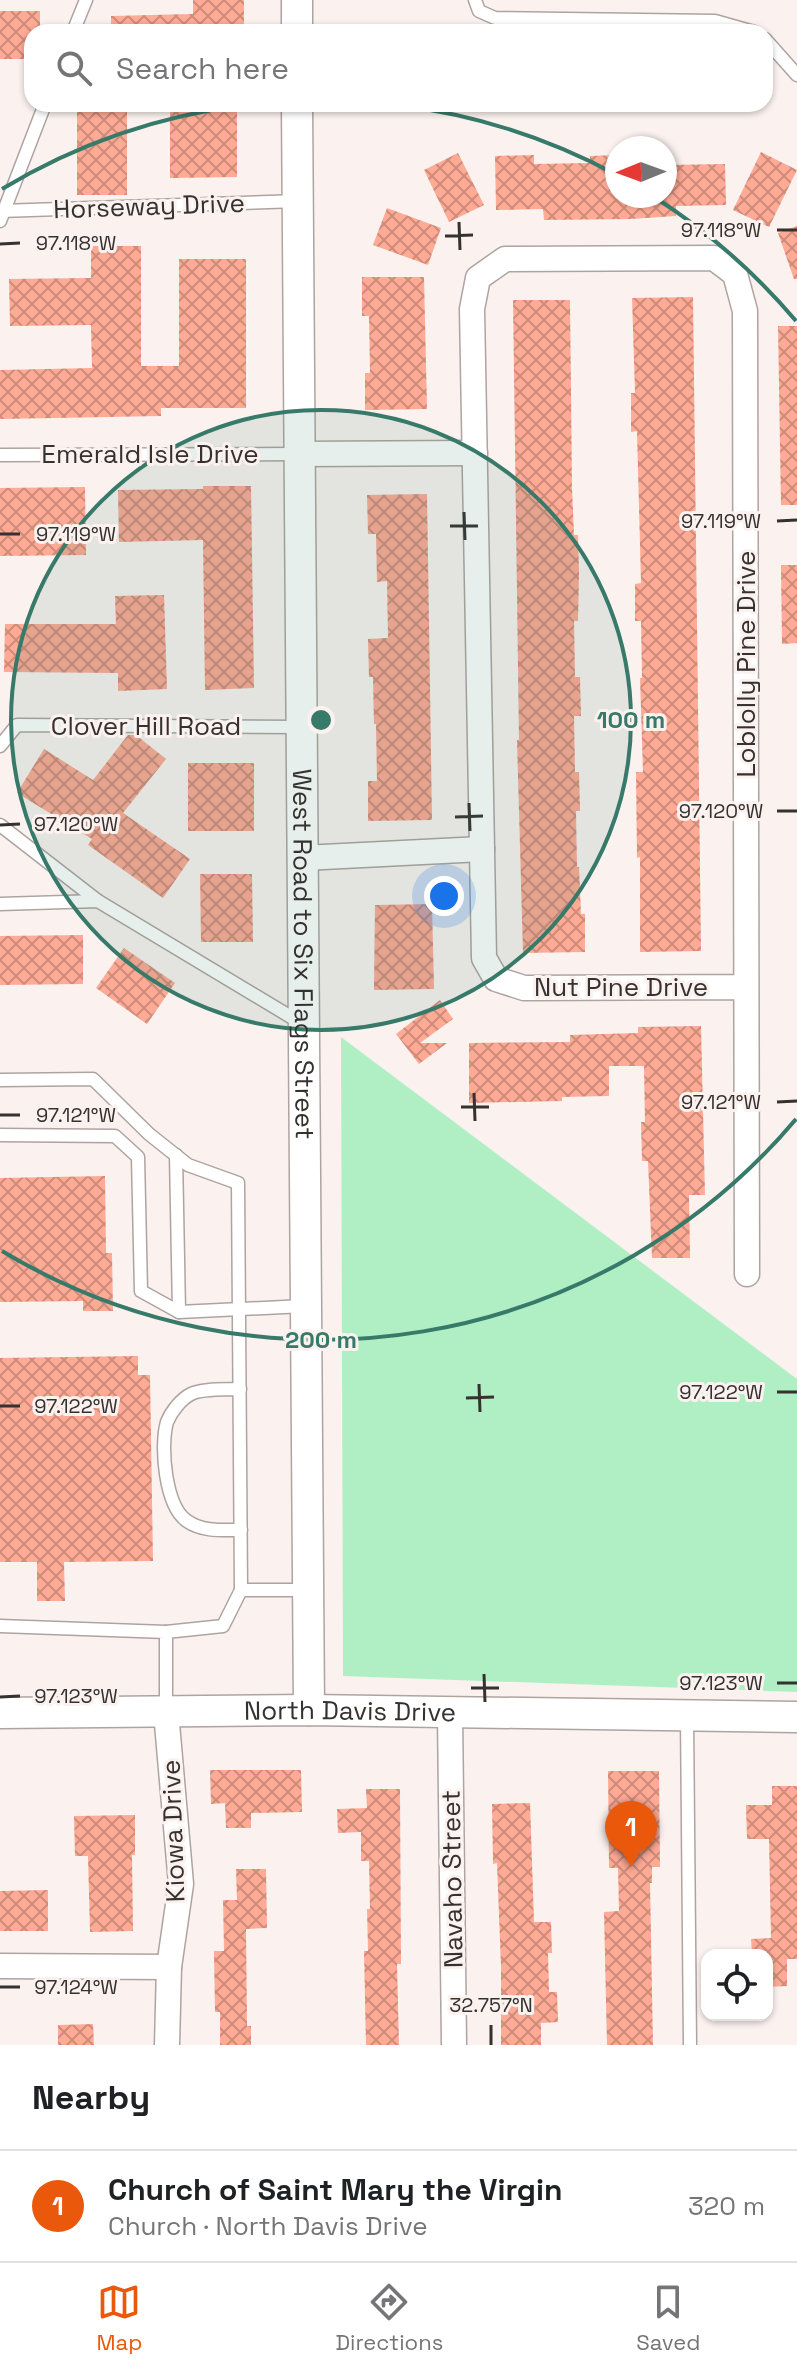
<!DOCTYPE html>
<html lang="en">
<head>
<meta charset="utf-8">
<style>
	:root { --surface:#fff; --page:#f2f2f2; --text:#202124; --muted:#757577; --line:#e0e0e0; --accent:#ea580c }
	body { margin:0; font-family:"Space Grotesk",sans-serif; background:var(--page); color:var(--text) }
	.controls { position:absolute; right:24px; bottom:24px; display:grid; overflow:hidden; border-radius:16px; box-shadow:0 2px 6px #0004 }
	.controls button { width:72px; height:72px; display:grid; place-items:center; padding:0; border:0; border-bottom:2px solid var(--line); background:var(--surface); color:var(--text); font:40px sans-serif }
	.compass { position:absolute; left:605px; top:136px; width:72px; height:72px; border-radius:50%; background:var(--surface); box-shadow:0 2px 6px #0004; rotate:269deg }
	.you { position:absolute; left:444px; top:896px; width:28px; height:28px; margin:-20px; border:6px solid #fff; border-radius:50%; background:#1a73e8; box-shadow:0 0 0 12px #1a73e833 }
	.badge { display:grid; place-items:center; width:52px; height:52px; border-radius:50%; background:var(--accent); color:#fff; font-size:26px; font-weight:700 }
	.pin { position:absolute; translate:-50% -66px; filter:drop-shadow(0 2px 4px #0008) }
	.pin::after { content:''; position:absolute; top:42px; width:28px; height:24px; background:inherit; clip-path:polygon(0 0,100% 0,50% 100%) }
	.list { margin:0; padding:0; list-style:none }
	h2 { display:flex; justify-content:space-between; align-items:center; height:104px; margin:0; padding:0 32px; font-size:34px }
	h2 small { font-size:26px; font-weight:400; color:var(--muted) }
	.list li { display:grid; grid-template-columns:52px 1fr auto; gap:24px; align-items:center; box-sizing:border-box; height:112px; padding:0 32px; border-top:2px solid var(--line) }
	.list b { display:block; font-size:30px; white-space:nowrap }
	.list p { margin:0; font-size:26px; white-space:nowrap; color:var(--muted) }
	.list em { font-size:26px; font-style:normal; color:var(--muted) }
	.icon { flex:none; width:44px; height:44px; fill:none; stroke:currentColor; stroke-width:2; stroke-linecap:round; stroke-linejoin:round }
	.map { position:relative; flex:none; width:797px; height:2045px; overflow:hidden }
	.search { position:absolute; background:var(--surface); box-shadow:0 2px 6px #0004; left:24px; right:24px; top:24px; height:88px; display:flex; align-items:center; gap:20px; box-sizing:border-box; padding:0 28px; border-radius:24px; color:var(--muted); font-size:30px }
	.sheet { height:216px; background:var(--surface) }
	nav { display:flex; justify-content:space-around; align-items:center; box-sizing:border-box; height:112px; border-top:2px solid var(--line); background:var(--surface); font-size:22px; color:var(--muted) }
	nav a { display:grid; justify-items:center; gap:4px }
	nav .on { color:var(--accent) }
	.map>svg:first-child { display:block }
	.grass { fill:#b0efc4 }
	.building { fill:url(#building-cross-hatch) }
	.lines { fill:none; stroke-linecap:round; stroke-linejoin:round }
	.service-casing { stroke:#ada4a1; stroke-width:15 }
	.minor-casing { stroke:#ada4a1; stroke-width:27 }
	.tertiary-casing { stroke:#ada4a1; stroke-width:33 }
	.service { stroke:#fff; stroke-width:12 }
	.minor { stroke:#fff; stroke-width:24 }
	.tertiary { stroke:#fff; stroke-width:30 }
	.ticks { fill:none; stroke:#34312f; stroke-width:3 }
	.ring { fill:none; stroke:#387a6a; stroke-width:4 }
	.labels { text-anchor:middle; stroke-width:6; stroke-linejoin:round; paint-order:stroke }
	.street-label { font-size:26px; fill:#34312f; stroke:#fbf2ef }
	.ticks-label { font-size:20px; text-anchor:middle; fill:#34312f; stroke:#fbf2ef; stroke-width:6; stroke-linejoin:round; paint-order:stroke }
	.centre { fill:#387a6a; stroke:#fbf2ef; stroke-width:4 }
	.ring-label { font-size:24px; text-anchor:middle; font-weight:bold; fill:#387a6a; stroke:#fbf2ef; stroke-width:6; stroke-linejoin:round; paint-order:stroke }
</style>
</head>
<body>
<div class="map">
<svg width="797" height="2045" viewBox="0 0 797 2045">
	<defs>
		<pattern id="building-cross-hatch" width="8" height="8" patternUnits="userSpaceOnUse" patternTransform="scale(2)"><rect width="8" height="8" fill="#feaa95"/><path d="M0 0l8 8M0 8l8-8" fill="none" stroke="#ce8b7a"/></pattern>
	</defs>
	<rect width="100%" height="100%" fill="#fbf2ef"/>
	<path class="grass" d="M341,1037L797,1379V1692L343,1676Z"/>
	<g class="building">
		<path d="M193,0H244V32H111V16L193,14Z"/>
		<path d="M0,11H40V32H32V59H0Z"/>
		<rect x="77" y="104" width="50" height="91"/>
		<path d="M170,109H237V177L170,178Z"/>
		<path d="M761,152L797,170L769,227L733,210Z"/>
		<path d="M458,153L484,205L449,222L424,170Z"/>
		<path d="M534,155V164L590,163V156L617,155V196H665V165L725,164L726,205L676,206V216L630,219L544,220L543,209L496,210L495,156Z"/>
		<path d="M387,208L441,228L428,265L373,245Z"/>
		<path d="M797,226V279H794L778,233Z"/>
		<path d="M91,246H141V366H179V259H246V408H161V416L0,419V370L92,368L91,325L10,326L9,279L91,278Z"/>
		<path d="M362,277H424L427,409L365,410V373H370L369,316H362Z"/>
		<path d="M693,297L701,951L640,952V857L637,858L636,772H643L640,678H642L641,621H635V584L641,583L637,431L631,432V393H635L632,298Z"/>
		<path d="M513,300H570L572,488L574,535H578L579,573L578,621H574L575,677H580L581,716H574L575,772H579L580,811H576L577,867H579L581,914H585V952L523,953L517,740H519Z"/>
		<path d="M778,326H797V505H781Z"/>
		<path d="M203,486H251L254,688L205,690L203,540L119,542L118,490L203,489Z"/>
		<path d="M85,487L86,555L0,556V488Z"/>
		<path d="M427,494L432,820L368,821V781H377L376,724H374L373,677H369L368,639L388,638L387,581L377,582L376,534H368L367,495Z"/>
		<path d="M781,565H797V643L782,644Z"/>
		<path d="M164,595L167,689L118,691V673L4,672L5,624H116L115,596Z"/>
		<path d="M128,735H136L166,759L123,813L190,859L163,898L88,845L92,839L17,793L44,749L93,780Z"/>
		<rect x="188" y="763" width="66" height="68"/>
		<path d="M200,874H252L253,942H201Z"/>
		<path d="M432,904L434,989L374,990L375,905Z"/>
		<path d="M83,935V984L0,985V936Z"/>
		<path d="M124,948L175,983L147,1024L96,988Z"/>
		<path d="M440,1000L453,1019L420,1043H447L419,1064L396,1034Z"/>
		<path d="M701,1026L705,1195H689L690,1258H652L648,1161H642L641,1122H645L644,1066H609V1096L562,1097V1101L469,1103V1043L570,1042V1035L638,1033V1027Z"/>
		<path d="M105,1176L106,1253H112L113,1311H83V1301L0,1302V1178Z"/>
		<path d="M138,1356V1375H150L153,1561L64,1562L65,1601H37V1562H0V1358Z"/>
		<path d="M210,1770H301L302,1812L251,1813V1828H226L225,1803L211,1804Z"/>
		<path d="M608,1771H659L660,1867H652V1883H650L653,2045H607L604,1912L619,1911L618,1868H609Z"/>
		<path d="M772,1786H797V1959H787V1986L767,1987V1955H752L751,1939L771,1938L769,1839H747L746,1805H772Z"/>
		<path d="M366,1789H400L401,1964H397L399,2045H366L364,1951H368L367,1909H370L369,1861H361V1832L338,1833L337,1809L367,1808Z"/>
		<path d="M530,1803L534,1922H551L552,1953H548L549,1992H557L558,2022L541,2023V2045H501V1967L497,1863L493,1864L492,1804Z"/>
		<path d="M135,1815V1855H132L133,1931L90,1932L88,1856H75L74,1816Z"/>
		<path d="M236,1869H266L267,1928L246,1929L247,2026H251V2045H220V2012H215L214,1951H224L223,1900H237Z"/>
		<path d="M48,1890V1931H0V1891Z"/>
		<path d="M93,2024L94,2045H58V2025Z"/>
	</g>
	<g class="lines">
		<g class="service-casing">
			<g id="service">
				<path d="M475,0L479,11L495,18L715,21L754,32"/>
				<path d="M73,32L86,0"/>
				<path d="M765,39L797,75"/>
				<path d="M0,211L298,201"/>
				<path d="M0,221L45,104"/>
				<path d="M0,455L300,454"/>
				<path d="M0,746L17,725L302,727"/>
				<path d="M0,825L98,901"/>
				<path d="M0,904L98,901L301,1023"/>
				<path d="M0,1080L93,1079L149,1134L188,1165L238,1183L241,1590"/>
				<path d="M0,1135L115,1136L138,1157L141,1291L179,1312L304,1306"/>
				<path d="M176,1155L179,1312"/>
				<path d="M240,1389C227,1390 203,1388 191,1394C181,1399 171,1412 167,1422C160,1446 165,1506 187,1521C203,1532 222,1530 241,1530"/>
				<path d="M0,1626L166,1632V1712"/>
				<path d="M166,1632L223,1626L241,1590H307"/>
				<path d="M687,1716L690,2045"/>
			</g>
		</g>
		<g class="minor-casing">
			<g id="minor">
				<path d="M300,454L475,453"/>
				<path d="M303,858L482,849"/>
				<path d="M746,987L524,988L496,979L484,958L472,309L478,278L505,259L714,258L735,274L745,311L747,1274"/>
				<path d="M166,1712L181,1884L169,1967L167,2045"/>
				<path d="M450,1714L454,2045"/>
				<path d="M0,1966L169,1967"/>
			</g>
		</g>
		<g class="tertiary-casing">
			<g id="tertiary">
				<path d="M297,0V32"/>
				<path id="s1" d="M297,104L309,1710"/>
				<path id="s2" d="M0,1713L309,1710L797,1717"/>
			</g>
		</g>
		<use href="#service" class="service"/>
		<use href="#minor" class="minor"/>
		<use href="#tertiary" class="tertiary"/>
	</g>
	<path class="ticks" d="M459,222L460,250M777,230H797M445,236L473,235M0,244L20,243M464,512L465,540M777,521L797,520M450,526H478M0,534H20M469,803L470,831M777,811H797M455,817L483,816M0,825L20,824M474,1093L475,1121M777,1102L797,1101M461,1107H489M0,1115H20M479,1384L480,1412M777,1392H797M466,1398L494,1397M0,1406H20M484,1674L485,1702M777,1683H797M471,1688H499M0,1697L20,1696M0,1987H20M491,2025V2045"/>
	<circle cx="321" cy="720" r="310" fill="#387a6a" fill-opacity=".12"/>
	<g class="ring">
		<circle cx="321" cy="720" r="310"/>
		<path d="M796 1119A620 620 0 0 1 2 1251M2 189A620 620 0 0 1 245 105M397 105A620 620 0 0 1 617 175M654 197A620 620 0 0 1 796 321"/>
	</g>
	<g class="labels">
		<g class="street-label">
			<text transform="translate(149 206) rotate(-2)" y="9">Horseway Drive</text>
			<text x="150" y="463">Emerald Isle Drive</text>
			<text transform="translate(746 664) rotate(-90)" y="9">Loblolly Pine Drive</text>
			<text x="146" y="735">Clover Hill Road</text>
			<text dy="9" stroke="none"><textPath href="#s1" startOffset="850">West Road to Six Flags Street</textPath></text>
			<text x="621" y="996">Nut Pine Drive</text>
			<text dy="9" stroke="none"><textPath href="#s2" startOffset="350">North Davis Drive</textPath></text>
			<text transform="translate(173 1831) rotate(-92)" y="9">Kiowa Drive</text>
			<text transform="translate(452 1879) rotate(-91)" y="9">Navaho Street</text>
		</g>
	</g>
	<g class="ticks-label">
		<text x="721" y="237">97.118°W</text>
		<text x="76" y="250">97.118°W</text>
		<text x="721" y="528">97.119°W</text>
		<text x="76" y="541">97.119°W</text>
		<text x="721" y="818">97.120°W</text>
		<text x="76" y="831">97.120°W</text>
		<text x="721" y="1109">97.121°W</text>
		<text x="76" y="1122">97.121°W</text>
		<text x="721" y="1399">97.122°W</text>
		<text x="76" y="1413">97.122°W</text>
		<text x="721" y="1690">97.123°W</text>
		<text x="76" y="1703">97.123°W</text>
		<text x="76" y="1994">97.124°W</text>
		<text x="491" y="2012">32.757°N</text>
	</g>
	<circle cx="321" cy="720" r="12" class="centre"/>
	<g class="ring-label">
		<text x="631" y="728">100 m</text>
		<text x="321" y="1348">200 m</text>
	</g>
</svg>
<div class="controls">
<button><svg class="icon" aria-label="locate" viewBox="0 0 24 24"><circle cx="12" cy="12" r="6"/><path d="M12 2v4M12 18v4M2 12h4M18 12h4"/></svg></button>
</div>
<svg class="compass" viewBox="-18 -18 36 36"><path d="M0-13l5 13h-10z" fill="#e53935"/><path d="M0 13l5-13h-10z" fill="#757577"/></svg>
<div class="you"></div>
<div class="pin badge" style="left:631px;top:1867px">1</div>
<div class="search"><svg class="icon" aria-label="search" viewBox="0 0 24 24"><circle cx="10" cy="10" r="6"/><path d="M15 15l6 6"/></svg>Search here</div>
</div>
<section class="sheet">
<h2>Nearby<small></small></h2>
<ul class="list">
<li><span class="badge">1</span><div><b>Church of Saint Mary the Virgin</b><p>Church · North Davis Drive</p></div><em>320 m</em></li>
</ul>
</section>
<nav>
<a class="on"><svg class="icon" aria-label="map" viewBox="0 0 24 24"><path d="M3 6l6-2 6 2 6-2v14l-6 2-6-2-6 2zM9 4v14M15 6v14"/></svg>Map</a>
<a><svg class="icon" aria-label="directions" viewBox="0 0 24 24"><path d="M12 3l9 9-9 9-9-9zM9 14v-3h6M13 9l2 2-2 2"/></svg>Directions</a>
<a><svg class="icon" aria-label="saved" viewBox="0 0 24 24"><path d="M7 4h10v16l-5-4-5 4z"/></svg>Saved</a>
</nav>
</body>
</html>
